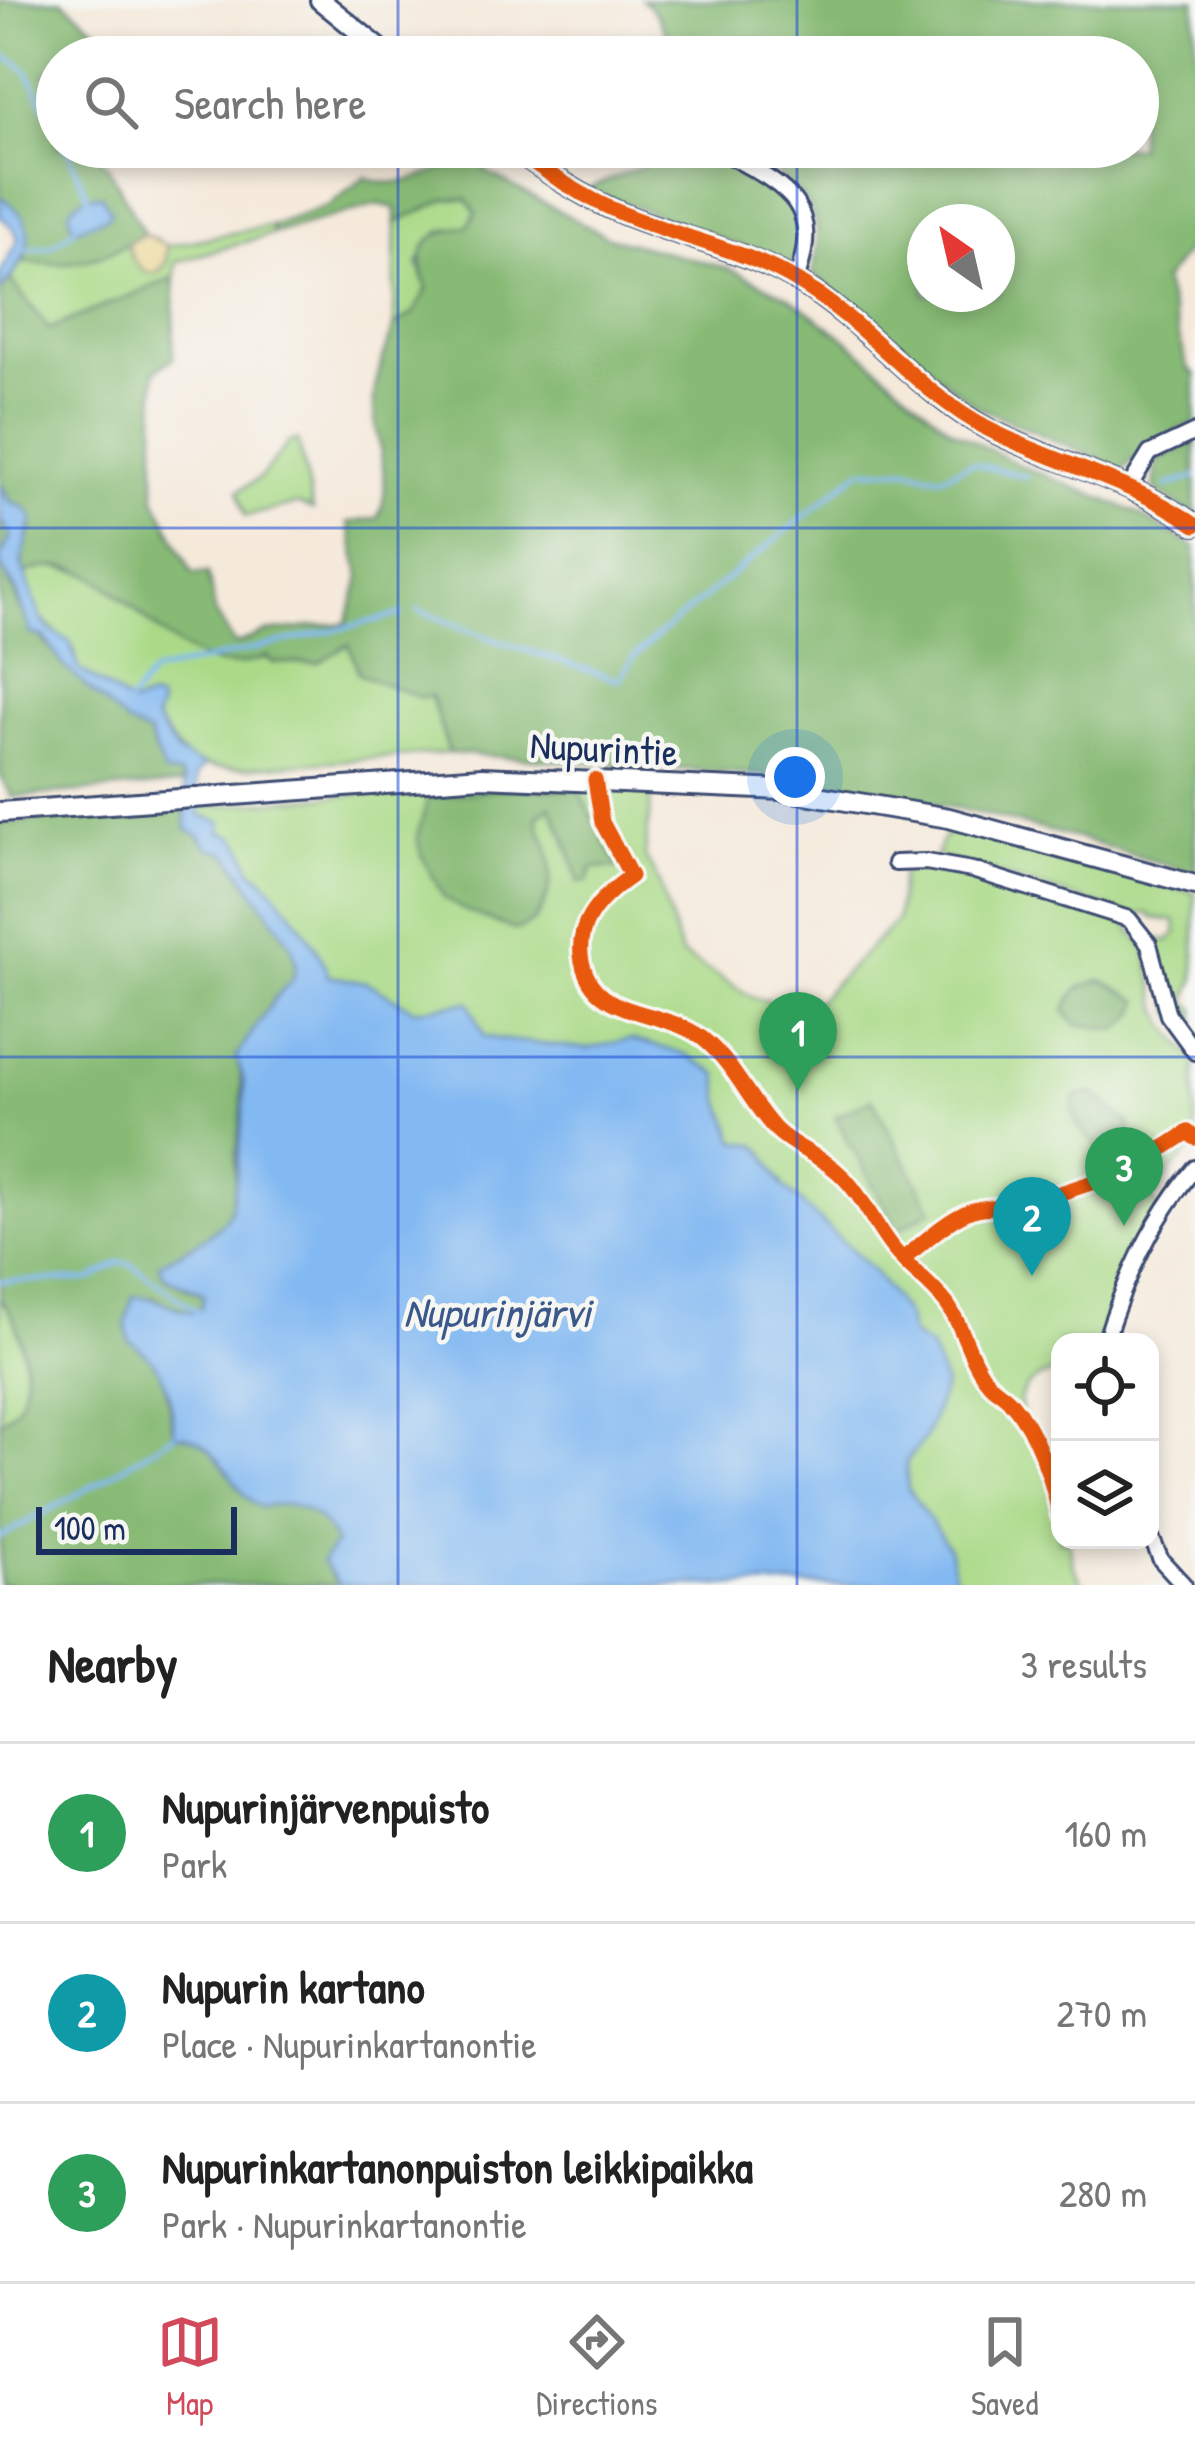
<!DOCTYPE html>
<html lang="en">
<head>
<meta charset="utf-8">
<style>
	:root { --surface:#fff; --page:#f6f6f6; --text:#222; --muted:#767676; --line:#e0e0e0; --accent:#d1495b }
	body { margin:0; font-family:"Patrick Hand",sans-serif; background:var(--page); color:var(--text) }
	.controls { position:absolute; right:36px; bottom:36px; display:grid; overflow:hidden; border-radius:24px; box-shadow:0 6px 18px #0003 }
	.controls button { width:108px; height:108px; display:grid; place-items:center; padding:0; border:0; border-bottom:3px solid var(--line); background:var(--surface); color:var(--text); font:60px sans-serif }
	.compass { position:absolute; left:907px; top:204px; width:108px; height:108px; border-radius:50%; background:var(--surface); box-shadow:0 6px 18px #0003; rotate:326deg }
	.scale { position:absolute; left:36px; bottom:30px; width:201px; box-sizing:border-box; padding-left:12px; border:6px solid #1b2f5e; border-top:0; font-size:33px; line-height:42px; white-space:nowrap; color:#1b2f5e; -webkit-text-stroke:9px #f6f6f2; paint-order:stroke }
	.you { position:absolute; left:795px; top:777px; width:42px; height:42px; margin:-30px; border:9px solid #fff; border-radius:50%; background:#1a73e8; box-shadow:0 0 0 18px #1a73e833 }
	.badge { display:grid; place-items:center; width:78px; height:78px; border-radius:50%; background:var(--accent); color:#fff; font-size:39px; font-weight:700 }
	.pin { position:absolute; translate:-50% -99px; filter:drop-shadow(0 3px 6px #0008) }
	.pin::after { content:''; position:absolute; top:63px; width:42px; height:36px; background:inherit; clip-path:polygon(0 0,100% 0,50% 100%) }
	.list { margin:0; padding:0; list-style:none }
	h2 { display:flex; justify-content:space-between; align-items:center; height:156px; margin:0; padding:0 48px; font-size:51px }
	h2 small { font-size:39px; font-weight:400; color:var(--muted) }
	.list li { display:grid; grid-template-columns:78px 1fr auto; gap:36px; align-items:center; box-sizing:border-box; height:180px; padding:0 48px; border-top:3px solid var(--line) }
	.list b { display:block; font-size:45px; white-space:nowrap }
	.list p { margin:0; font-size:39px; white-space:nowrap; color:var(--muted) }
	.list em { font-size:39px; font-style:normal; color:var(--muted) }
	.icon { flex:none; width:66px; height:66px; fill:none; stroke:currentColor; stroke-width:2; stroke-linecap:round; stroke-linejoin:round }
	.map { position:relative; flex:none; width:1195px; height:1585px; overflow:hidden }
	.search { position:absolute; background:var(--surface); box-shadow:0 6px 18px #0003; left:36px; right:36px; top:36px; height:132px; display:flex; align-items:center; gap:30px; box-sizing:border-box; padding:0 42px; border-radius:66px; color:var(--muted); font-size:45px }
	.sheet { height:696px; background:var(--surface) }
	nav { display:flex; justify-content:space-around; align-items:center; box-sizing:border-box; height:168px; border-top:3px solid var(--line); background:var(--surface); font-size:33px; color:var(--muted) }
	nav a { display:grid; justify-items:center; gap:6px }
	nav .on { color:var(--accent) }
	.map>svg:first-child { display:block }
	.green { fill:#aada88; stroke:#628473; stroke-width:3 }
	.forest { fill:#87ba74; stroke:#517469; stroke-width:3; fill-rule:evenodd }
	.sand { fill:#eeda9e; stroke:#84847e; stroke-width:3 }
	.water { fill:#83b9f2; stroke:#4f74a8; stroke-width:3 }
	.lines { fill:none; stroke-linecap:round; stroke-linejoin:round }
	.stream { stroke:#83b9f2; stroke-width:4.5 }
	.street-casing { stroke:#3c4b71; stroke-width:20 }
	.secondary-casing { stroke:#3c4b71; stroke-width:24 }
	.street { stroke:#fff; stroke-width:14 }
	.secondary { stroke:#fff; stroke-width:18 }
	.cycleway-casing { stroke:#f6f6f2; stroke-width:22 }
	.cycleway { stroke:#e8590c; stroke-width:15 }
	.grid { fill:none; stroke:#1d4ed8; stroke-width:3; stroke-opacity:0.55 }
	.labels { text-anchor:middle; stroke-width:9; stroke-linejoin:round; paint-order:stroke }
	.street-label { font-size:39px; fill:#1b2f5e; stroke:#f6f6f2 }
	.water-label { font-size:42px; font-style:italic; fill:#3a588a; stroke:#f6f6f2 }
</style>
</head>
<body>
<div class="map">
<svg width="1195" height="1585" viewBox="0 0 1195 1585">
	<rect width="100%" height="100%" fill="#f6f6f2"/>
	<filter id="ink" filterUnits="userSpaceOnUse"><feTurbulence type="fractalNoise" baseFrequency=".00833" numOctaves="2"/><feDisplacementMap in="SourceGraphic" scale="24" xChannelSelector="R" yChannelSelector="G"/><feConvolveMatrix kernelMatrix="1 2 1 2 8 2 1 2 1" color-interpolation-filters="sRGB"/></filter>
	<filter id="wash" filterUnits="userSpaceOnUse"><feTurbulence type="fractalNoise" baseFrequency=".004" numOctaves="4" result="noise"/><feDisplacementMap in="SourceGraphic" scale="48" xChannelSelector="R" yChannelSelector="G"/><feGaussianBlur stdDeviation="2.7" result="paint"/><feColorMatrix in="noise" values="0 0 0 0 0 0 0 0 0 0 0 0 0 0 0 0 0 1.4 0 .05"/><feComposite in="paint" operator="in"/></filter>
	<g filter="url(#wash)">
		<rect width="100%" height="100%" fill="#f5e9da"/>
		<g class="green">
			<path d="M446,199H467L477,212L469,226L440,231L418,263L427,289L413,314L394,325L396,223Z"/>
			<path d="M272,225V234L176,262L175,277L49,330L10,279L23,261C58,267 95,262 127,244L133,260L166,263L167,246Z"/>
			<path d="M298,440L313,510L298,504L246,516L238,491L260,478L289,442Z"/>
			<path d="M43,565L92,574L170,639L209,660L231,665L349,643L430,696L449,753L236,768C187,769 182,757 155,718L157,701L150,698L132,705L79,669L74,649L41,618L23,575Z"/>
			<path d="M463,786L652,789L645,856L659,883L681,954L754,998L809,1009L897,920L901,874L909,867L929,866L965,873L1124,922L1147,951L1159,1008L1167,1026L1195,1060V1145L1153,1192L1150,1199L1158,1206L1117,1284L1099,1342H1060V1370C1047,1375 1026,1381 1021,1396C1015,1414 1040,1439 1047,1455C1061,1484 1060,1510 1060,1540H1069L1073,1565L1083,1585H928L782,1182L389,1585H141L316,947L261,876L251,870C246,853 241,836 221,832L213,819L200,815L199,807Z"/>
			<path d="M962,828L1195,893V980L1186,1001L1195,1009V1043L1173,1014L1155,943L1160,939L1168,941L1177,932L1175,921L1153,918L1148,913L1133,915L936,856L944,837Z"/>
			<path d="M0,1299C21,1320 32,1373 20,1401C17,1408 6,1417 0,1423Z"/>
		</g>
		<g class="forest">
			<path d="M0,0H62L99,31L66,57H57V64L45,74L57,108V147H90L108,166L144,234C103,258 70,269 23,261C33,233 25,212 0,197Z"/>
			<path d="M642,0H1195V239L1163,281L1188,368L1195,374V422L1146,446L1123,470L977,407L813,274C816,254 820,236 813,216C801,185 754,155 723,147H1138V57H669C670,37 659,11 642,0ZM925,222H997V294H925Z"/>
			<path d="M471,157L490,174L608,237L730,269L789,297L848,341L949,428L1019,465L1133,511L1195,547V874L1077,838L961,809L777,776L449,753L431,696L421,698L359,674L349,644L318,663H273L267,657C256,660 242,666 230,665C149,661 108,534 23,575L22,553L32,529L24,507L12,503L0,483V291L10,279L49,329L175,277L173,358L155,371V498L192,573H208L215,612L235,645L268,632L347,623L361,577L348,523L377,518C398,482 368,430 375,389C379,367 388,346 394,325L413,314L427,289C413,246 425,233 468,226L476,212L467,199H446L396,223V208L378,204L272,234V225L328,206L365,177C399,193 439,170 471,157Z"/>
			<path d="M724,158C764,180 822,213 793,266L587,189L651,163Z"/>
			<path d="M1195,441V516L1154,489L1157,461Z"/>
			<path d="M0,517L11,537L1,566C10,581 14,595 21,609C39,643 115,719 149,735C153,756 162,765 180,775L184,784L12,797L0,775Z"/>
			<path d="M498,789L579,790L618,868H592L588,881L579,883L565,837L550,806L538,816C538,829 543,834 547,845C556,874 549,923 515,930L462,909L444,898L421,854L417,836L428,798Z"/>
			<path d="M185,809L186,822L209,848L227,853L292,946L296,963L294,979L275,998L237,1056C247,1094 240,1122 236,1159C234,1177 239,1198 228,1215C214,1237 182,1251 160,1264L181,1286L204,1294L200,1313L180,1312L152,1296L147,1352L162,1369L174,1434C220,1435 226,1487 260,1506C286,1501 323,1507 333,1538C336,1549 332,1564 331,1576L340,1585H0V1423C6,1417 17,1408 20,1401C32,1373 21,1320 0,1299V823Z"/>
			<path d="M1102,980L1140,1001L1136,1014L1118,1030L1076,1024L1065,1012C1072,990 1080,985 1102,980Z"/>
			<path d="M1093,1093L1130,1124L1129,1134L1106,1153C1088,1138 1065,1122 1076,1097Z"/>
			<path d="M872,1099L932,1210L898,1230L835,1117Z"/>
		</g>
		<path class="sand" d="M144,234L167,246L166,263L157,273L145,272L133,260L127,244Z"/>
		<g class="water">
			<path d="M101,195L111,211L109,216L73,230L69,211C77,199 86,196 101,195Z"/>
			<path d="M0,197C46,224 28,258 0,291V274L18,239L14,229L0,216Z"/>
			<path d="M0,483L11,503L24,507L33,519L21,563L41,618L49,629L70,642L79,669L132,705L151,698L158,701L160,707L155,719L177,753L204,766L196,776L200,815L221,822V832C243,836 245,851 251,870C273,882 324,952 328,976L366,982L415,1010L469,1002L484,1036L496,1039L588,1049L630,1039L685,1054L718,1074L721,1100L736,1141L756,1145L765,1153L783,1186L873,1270L906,1315L911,1335L930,1348L945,1385L925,1438L906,1462L908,1489L949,1548L956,1585H340L322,1562L335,1543C320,1510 293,1499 260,1507C227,1487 220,1435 174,1435C172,1393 165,1363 129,1341L126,1322L133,1296C158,1296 175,1312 200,1312L204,1294L165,1277L159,1264C182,1251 214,1237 228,1215C235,1205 246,1099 244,1084C243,1075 239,1065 236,1057L275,998L293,979L296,963L292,946L228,853L209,848L200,836L187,829L184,781L180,775L164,773L149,735L128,725L64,666L44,637L31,634L17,592L1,566L0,558L11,537L0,517Z"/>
		</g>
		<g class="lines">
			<g class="stream">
				<path d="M0,53L26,69L57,130"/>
				<path d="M66,147L88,196L86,202"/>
				<path d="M26,250L52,246L74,229"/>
				<path d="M1167,486L1195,477"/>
				<path d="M418,610L492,639L618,680L633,658L656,637L861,470L909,469L940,477L971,463L1027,477"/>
				<path d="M125,707L153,673L402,614"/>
				<path d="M0,1281L89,1280L121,1262L132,1265L200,1313"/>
				<path d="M0,1537L98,1483L174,1435"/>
			</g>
		</g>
	</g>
	<g filter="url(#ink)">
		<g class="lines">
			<g class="street-casing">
				<g id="street">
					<path d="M724,153C786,187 824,203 796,280"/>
					<path d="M1129,487L1150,453L1195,432"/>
					<path d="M895,863L926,862L972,870L1129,919L1149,944L1168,1015L1195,1052"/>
					<path d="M1105,1342C1125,1278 1152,1219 1195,1168"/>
					<path d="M1150,1535L1161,1560L1184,1585"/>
				</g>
			</g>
			<g class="secondary-casing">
				<g id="secondary">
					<path d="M320,0L390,57"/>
					<path d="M511,147C546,172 581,196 621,213C680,238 745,249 800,283C868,324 917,392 988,429C1056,464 1132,480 1195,525"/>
					<path d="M0,812L482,777L781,790L949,818L1195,885"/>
				</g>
			</g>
			<use href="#street" class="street"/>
			<use href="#secondary" class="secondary"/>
			<g class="cycleway-casing">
				<g id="cycleway">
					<path d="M511,147C546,172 581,196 621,213C680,238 745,249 800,283C868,324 917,392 988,429C1056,464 1132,480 1195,525"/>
					<path d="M595,780L602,822L631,876C598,899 568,930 586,974C605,1021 670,1008 708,1043C736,1068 750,1102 775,1129C795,1149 823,1156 842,1176C864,1197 875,1228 895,1251C910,1269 931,1284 946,1303C964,1326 969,1361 989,1383C995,1390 1004,1394 1010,1401C1038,1433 1051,1477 1060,1517"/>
					<path d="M903,1259C922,1244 941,1225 963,1214C980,1205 999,1208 1017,1204C1079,1191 1137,1168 1188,1132L1195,1138"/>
				</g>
			</g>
			<use href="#cycleway" class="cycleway"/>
		</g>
	</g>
	<path class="grid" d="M398,0V57M797,0V57M398,147V1585M797,147V1585M0,528H1195M0,1057H1195"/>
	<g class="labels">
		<g class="street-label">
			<text transform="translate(604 748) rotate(3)" y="14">Nupurintie</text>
		</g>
		<g class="water-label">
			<text x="497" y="1327">Nupurinjärvi</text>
		</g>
	</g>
</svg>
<div class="controls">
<button><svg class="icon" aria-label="locate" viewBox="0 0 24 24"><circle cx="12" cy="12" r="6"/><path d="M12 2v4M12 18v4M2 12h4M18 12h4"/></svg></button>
<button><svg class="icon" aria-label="layers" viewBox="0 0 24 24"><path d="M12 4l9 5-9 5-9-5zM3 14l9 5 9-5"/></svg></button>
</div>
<svg class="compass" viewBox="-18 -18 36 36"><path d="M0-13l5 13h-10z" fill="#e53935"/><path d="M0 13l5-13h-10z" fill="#767676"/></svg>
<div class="scale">100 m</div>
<div class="you"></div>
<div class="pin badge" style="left:798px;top:1091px;background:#2e9e5b">1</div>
<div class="pin badge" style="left:1032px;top:1276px;background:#0f9aa8">2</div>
<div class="pin badge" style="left:1124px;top:1226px;background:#2e9e5b">3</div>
<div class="search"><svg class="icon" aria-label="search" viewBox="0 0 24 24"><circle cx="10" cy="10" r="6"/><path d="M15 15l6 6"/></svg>Search here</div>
</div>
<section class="sheet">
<h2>Nearby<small>3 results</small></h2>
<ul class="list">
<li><span class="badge" style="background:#2e9e5b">1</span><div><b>Nupurinjärvenpuisto</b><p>Park</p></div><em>160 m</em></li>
<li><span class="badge" style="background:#0f9aa8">2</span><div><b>Nupurin kartano</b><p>Place · Nupurinkartanontie</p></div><em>270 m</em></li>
<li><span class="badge" style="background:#2e9e5b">3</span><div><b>Nupurinkartanonpuiston leikkipaikka</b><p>Park · Nupurinkartanontie</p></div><em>280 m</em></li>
</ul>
</section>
<nav>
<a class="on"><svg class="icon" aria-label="map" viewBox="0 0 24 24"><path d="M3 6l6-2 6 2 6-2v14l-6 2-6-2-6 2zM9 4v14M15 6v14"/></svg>Map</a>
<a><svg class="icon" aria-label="directions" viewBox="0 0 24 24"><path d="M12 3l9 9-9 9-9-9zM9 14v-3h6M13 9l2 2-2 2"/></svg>Directions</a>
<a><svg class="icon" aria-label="saved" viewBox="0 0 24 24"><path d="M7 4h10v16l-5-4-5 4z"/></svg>Saved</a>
</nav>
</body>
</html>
